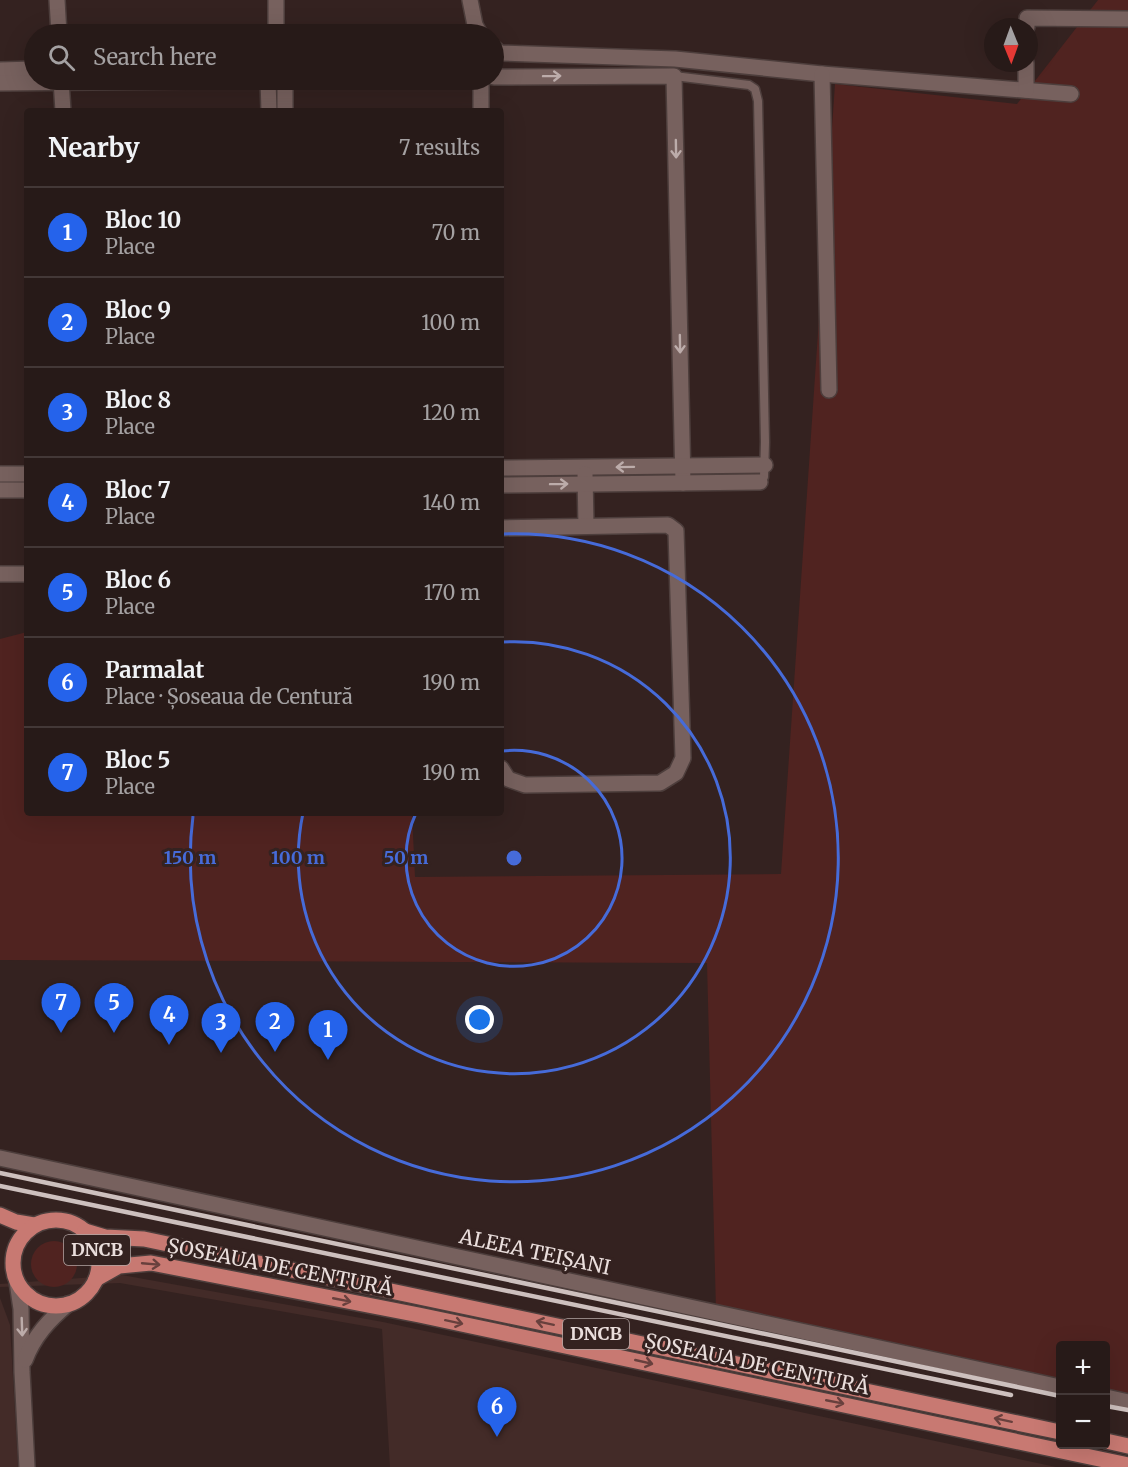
<!DOCTYPE html>
<html lang="en">
<head>
<meta charset="utf-8">
<style>
	:root { --surface:#271a18; --page:#332725; --text:#f1f3f6; --muted:#a4a1a2; --line:#433837; --accent:#2563eb }
	body { margin:0; font-family:Merriweather,serif; background:var(--page); color:var(--text) }
	.controls { position:absolute; right:18px; bottom:18px; display:grid; overflow:hidden; border-radius:6px; box-shadow:0 6px 24px #0002 }
	.controls button { width:54px; height:54px; display:grid; place-items:center; padding:0; border:0; border-bottom:2px solid var(--line); background:var(--surface); color:var(--text); font:30px sans-serif }
	.compass { position:absolute; left:984px; top:18px; width:54px; height:54px; border-radius:50%; background:var(--surface); box-shadow:0 6px 24px #0002; rotate:179deg }
	.you { position:absolute; left:480px; top:1020px; width:21px; height:21px; margin:-15px; border:4px solid #fff; border-radius:50%; background:#1a73e8; box-shadow:0 0 0 9px #1a73e833 }
	.badge { display:grid; place-items:center; width:39px; height:39px; border-radius:50%; background:var(--accent); color:#fff; font-size:20px; font-weight:700 }
	.pin { position:absolute; translate:-50% -50px; filter:drop-shadow(0 2px 3px #0008) }
	.pin::after { content:''; position:absolute; top:32px; width:21px; height:18px; background:inherit; clip-path:polygon(0 0,100% 0,50% 100%) }
	.list { margin:0; padding:0; list-style:none }
	h2 { display:flex; justify-content:space-between; align-items:center; height:78px; margin:0; padding:0 24px; font-size:26px }
	h2 small { font-size:20px; font-weight:400; color:var(--muted) }
	.list li { display:grid; grid-template-columns:39px 1fr auto; gap:18px; align-items:center; box-sizing:border-box; height:90px; padding:0 24px; border-top:2px solid var(--line) }
	.list b { display:block; font-size:22px; white-space:nowrap }
	.list p { margin:0; font-size:20px; white-space:nowrap; color:var(--muted) }
	.list em { font-size:20px; font-style:normal; color:var(--muted) }
	.icon { flex:none; width:33px; height:33px; fill:none; stroke:currentColor; stroke-width:2; stroke-linecap:round; stroke-linejoin:round }
	.map { position:relative; flex:none; width:1128px; height:1467px; overflow:hidden }
	.search { position:absolute; background:var(--surface); box-shadow:0 6px 24px #0002; left:24px; top:24px; width:480px; height:66px; display:flex; align-items:center; gap:15px; box-sizing:border-box; padding:0 21px; border-radius:33px; color:var(--muted); font-size:22px }
	.panel { position:absolute; background:var(--surface); box-shadow:0 6px 24px #0002; left:24px; top:108px; width:480px; height:708px; border-radius:6px }
	.map>svg:first-child { display:block }
	.built { fill:#432b28 }
	.green { fill:#502320 }
	.lines { fill:none; stroke-linecap:round; stroke-linejoin:round }
	.lane-casing { stroke:#4d3e3c; stroke-width:11 }
	.street-casing { stroke:#4d3e3c; stroke-width:18 }
	.secondary-casing { stroke:#4d3e3c; stroke-width:18 }
	.primary-casing { stroke:#4d3e3c; stroke-width:18 }
	.lane { stroke:#77615e; stroke-width:8 }
	.street { stroke:#77615e; stroke-width:15 }
	.secondary { stroke:#77615e; stroke-width:15 }
	.primary { stroke:#c87972; stroke-width:15 }
	.rail { stroke:#cdc0be; stroke-width:4.5 }
	.oneway { stroke:#bcacaa }
	.oneway2 { stroke:#68403d }
	.ring { fill:none; stroke:#466bd9; stroke-width:3 }
	.labels { text-anchor:middle; stroke-width:6; stroke-linejoin:round; paint-order:stroke }
	.shield { fill:#342220; stroke:#b3a6a4; stroke-width:1.5 }
	.shield-label { font-size:18px; font-weight:bold; fill:#eadedc }
	.street-label { font-size:20px; fill:#eadedc; stroke:#342220 }
	.centre { fill:#466bd9; stroke:#342220; stroke-width:3 }
	.ring-label { font-size:18px; text-anchor:middle; font-weight:bold; fill:#466bd9; stroke:#342220; stroke-width:6; stroke-linejoin:round; paint-order:stroke }
</style>
</head>
<body>
<div class="map">
<svg width="1128" height="1467" viewBox="0 0 1128 1467">
	<rect width="100%" height="100%" fill="#342220"/>
	<g class="built">
		<path d="M122,1275L383,1322L1056,1467H390L382,1329L120,1283L0,1287V1284Z"/>
		<path d="M0,1298L10,1325L18,1467H0Z"/>
	</g>
	<g class="green">
		<path d="M1098,0H1128V1399L1106,1394V1346H1060V1384L716,1310L707,963L0,960V639L27,632V813H412L415,877L781,874L835,84L1017,104Z"/>
		<circle cx="54" cy="1264" r="23"/>
	</g>
	<g class="lines">
		<g class="lane-casing">
			<path id="lane" d="M674,76L749,85L755,89L758,101L765,442L764,477L760,482"/>
		</g>
		<g class="street-casing">
			<g id="street">
				<path d="M57,0L59,34"/>
				<path d="M276,0V34"/>
				<path d="M470,0L475,25L480,34"/>
				<path d="M1027,27V18L1128,19"/>
				<path d="M494,48L500,53L675,59L822,74L1071,94"/>
				<path d="M0,70L34,69"/>
				<path d="M822,74L829,390"/>
				<path d="M494,77L674,76L683,483"/>
				<path d="M61,80L63,111"/>
				<path d="M268,80L269,111"/>
				<path d="M481,80V111"/>
				<path d="M0,83L273,80"/>
				<path d="M1026,90V63"/>
				<path d="M285,111V80"/>
				<path d="M501,468L765,465"/>
				<path d="M0,474H27"/>
				<path d="M585,474L586,526"/>
				<path d="M501,485L760,482"/>
				<path d="M0,490H27"/>
				<path d="M501,528L668,525L676,531L683,758L676,773L660,783L525,785L508,779L501,768"/>
				<path d="M0,574H27"/>
				<path d="M0,1158L1060,1387"/>
				<path d="M1106,1397L1128,1402"/>
			</g>
		</g>
		<g class="secondary-casing">
			<g id="secondary">
				<path d="M17,1282L21,1309L22,1372L27,1467"/>
				<path d="M25,1360C34,1336 49,1320 68,1304"/>
			</g>
		</g>
		<g class="primary-casing">
			<g id="primary">
				<path d="M0,1215L16,1222L34,1225"/>
				<circle cx="56" cy="1263" r="43"/>
				<path d="M85,1231L105,1237L144,1239L1060,1432"/>
				<path d="M96,1279L119,1266L151,1263L419,1315L1128,1465"/>
				<path d="M1106,1441L1128,1446"/>
			</g>
		</g>
		<use href="#lane" class="lane"/>
		<use href="#street" class="street"/>
		<use href="#secondary" class="secondary"/>
		<use href="#primary" class="primary"/>
		<g class="rail">
			<path d="M0,1173L1060,1396"/>
			<path d="M0,1186L1011,1395"/>
			<path d="M1106,1406L1128,1410"/>
		</g>
	</g>
	<defs><path id="oneway-shaft" d="M-6 0H5M1.5-3L5.5 0L1.5 3" fill="none" stroke-width="1.6" stroke-linecap="round" stroke-linejoin="round" transform="scale(1.5)"/></defs>
	<g class="oneway">
		<use href="#oneway-shaft" transform="translate(552 76) rotate(-1)"/>
		<use href="#oneway-shaft" transform="translate(676 149) rotate(89)"/>
		<use href="#oneway-shaft" transform="translate(680 344) rotate(89)"/>
		<use href="#oneway-shaft" transform="translate(625 467) rotate(179)"/>
		<use href="#oneway-shaft" transform="translate(559 484) rotate(-1)"/>
		<use href="#oneway-shaft" transform="translate(22 1327) rotate(88)"/>
	</g>
	<g class="oneway2">
		<use href="#oneway-shaft" transform="translate(151 1264) rotate(5)"/>
		<use href="#oneway-shaft" transform="translate(342 1300) rotate(11)"/>
		<use href="#oneway-shaft" transform="translate(454 1322) rotate(12)"/>
		<use href="#oneway-shaft" transform="translate(545 1323) rotate(-168)"/>
		<use href="#oneway-shaft" transform="translate(644 1362) rotate(13)"/>
		<use href="#oneway-shaft" transform="translate(835 1402) rotate(11)"/>
		<use href="#oneway-shaft" transform="translate(1003 1420) rotate(-168)"/>
	</g>
	<g class="ring">
		<path d="M502 751A108 108 0 1 1 416 813"/>
		<path d="M503 642A216 216 0 1 1 303 813"/>
		<path d="M503 534A324 324 0 1 1 193 816"/>
	</g>
	<g class="labels">
		<g class="shield">
			<rect x="64" y="1235" width="66" height="30" rx="4.5"/>
			<rect x="563" y="1319" width="66" height="30" rx="4.5"/>
		</g>
		<g class="shield-label">
			<text x="97" y="1256">DNCB</text>
			<text x="596" y="1340">DNCB</text>
		</g>
		<g class="street-label">
			<text transform="translate(535 1252) rotate(12)" y="7">ALEEA TEIȘANI</text>
			<text transform="translate(280 1267) rotate(11)" y="7">ȘOSEAUA DE CENTURĂ</text>
			<text transform="translate(757 1364) rotate(12)" y="7">ȘOSEAUA DE CENTURĂ</text>
		</g>
	</g>
	<circle cx="514" cy="858" r="9" class="centre"/>
	<g class="ring-label">
		<text x="190" y="864">150 m</text>
		<text x="298" y="864">100 m</text>
		<text x="406" y="864">50 m</text>
	</g>
</svg>
<div class="controls">
<button>+</button>
<button>−</button>
</div>
<svg class="compass" viewBox="-18 -18 36 36"><path d="M0-13l5 13h-10z" fill="#e53935"/><path d="M0 13l5-13h-10z" fill="#a4a1a2"/></svg>
<div class="you"></div>
<div class="pin badge" style="left:328px;top:1060px">1</div>
<div class="pin badge" style="left:275px;top:1052px">2</div>
<div class="pin badge" style="left:221px;top:1053px">3</div>
<div class="pin badge" style="left:169px;top:1045px">4</div>
<div class="pin badge" style="left:114px;top:1033px">5</div>
<div class="pin badge" style="left:497px;top:1437px">6</div>
<div class="pin badge" style="left:61px;top:1033px">7</div>
<div class="search"><svg class="icon" aria-label="search" viewBox="0 0 24 24"><circle cx="10" cy="10" r="6"/><path d="M15 15l6 6"/></svg>Search here</div>
<section class="panel">
<h2>Nearby<small>7 results</small></h2>
<ul class="list">
<li><span class="badge">1</span><div><b>Bloc 10</b><p>Place</p></div><em>70 m</em></li>
<li><span class="badge">2</span><div><b>Bloc 9</b><p>Place</p></div><em>100 m</em></li>
<li><span class="badge">3</span><div><b>Bloc 8</b><p>Place</p></div><em>120 m</em></li>
<li><span class="badge">4</span><div><b>Bloc 7</b><p>Place</p></div><em>140 m</em></li>
<li><span class="badge">5</span><div><b>Bloc 6</b><p>Place</p></div><em>170 m</em></li>
<li><span class="badge">6</span><div><b>Parmalat</b><p>Place · Șoseaua de Centură</p></div><em>190 m</em></li>
<li><span class="badge">7</span><div><b>Bloc 5</b><p>Place</p></div><em>190 m</em></li>
</ul>
</section>
</div>
</body>
</html>
